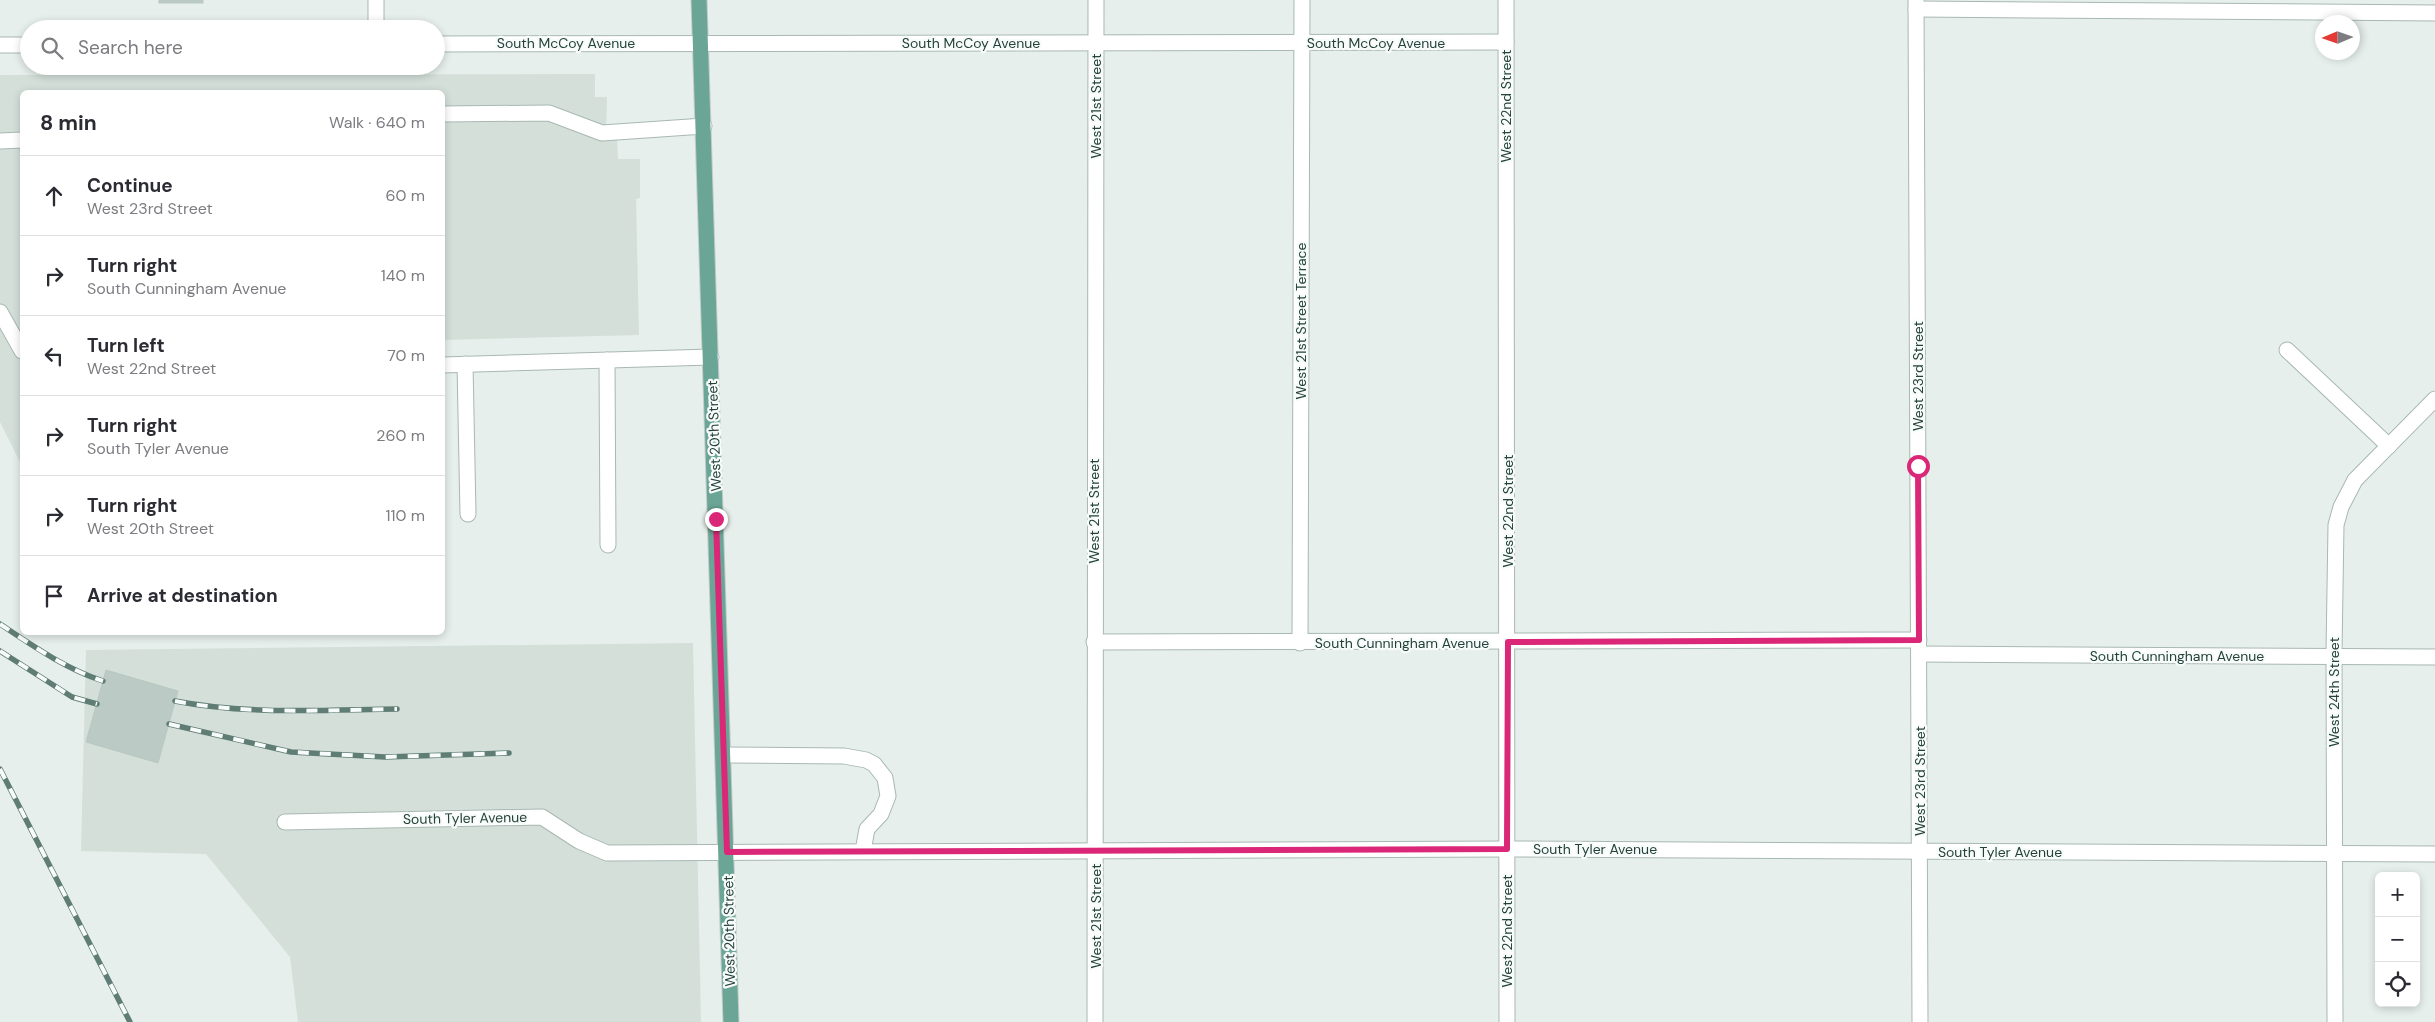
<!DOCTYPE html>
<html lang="en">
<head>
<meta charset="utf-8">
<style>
	:root { --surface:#fff; --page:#f7f7f7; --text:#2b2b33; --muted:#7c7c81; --line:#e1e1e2 }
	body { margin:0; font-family:"DM Sans",sans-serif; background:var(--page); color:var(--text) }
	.controls { position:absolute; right:15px; bottom:15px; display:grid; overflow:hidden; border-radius:8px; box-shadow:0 2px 8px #0003 }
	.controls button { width:45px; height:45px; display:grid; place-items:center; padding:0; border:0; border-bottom:1px solid var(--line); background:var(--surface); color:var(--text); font:25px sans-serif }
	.compass { position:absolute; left:2315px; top:15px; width:45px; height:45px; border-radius:50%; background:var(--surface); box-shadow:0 2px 8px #0003; rotate:268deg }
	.stop { position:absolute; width:15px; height:15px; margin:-11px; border:4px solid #db2777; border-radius:50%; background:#fff }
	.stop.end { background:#db2777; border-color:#fff; box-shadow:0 1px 5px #0008 }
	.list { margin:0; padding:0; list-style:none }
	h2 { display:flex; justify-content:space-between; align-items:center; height:65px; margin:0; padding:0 20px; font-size:21px }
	h2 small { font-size:16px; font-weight:400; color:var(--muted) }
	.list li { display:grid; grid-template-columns:32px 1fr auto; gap:15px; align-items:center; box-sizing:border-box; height:80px; padding:0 20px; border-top:1px solid var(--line) }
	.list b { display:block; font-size:19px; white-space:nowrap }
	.list p { margin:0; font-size:16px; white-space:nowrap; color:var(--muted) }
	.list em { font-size:16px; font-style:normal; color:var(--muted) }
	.icon { flex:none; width:28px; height:28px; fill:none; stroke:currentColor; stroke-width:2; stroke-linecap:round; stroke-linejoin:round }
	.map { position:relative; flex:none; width:2435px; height:1022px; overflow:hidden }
	.search { position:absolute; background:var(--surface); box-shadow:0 2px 8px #0003; left:20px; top:20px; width:425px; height:55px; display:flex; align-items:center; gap:12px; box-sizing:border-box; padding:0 18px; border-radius:28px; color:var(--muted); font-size:19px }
	.panel { position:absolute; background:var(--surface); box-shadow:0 2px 8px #0003; left:20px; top:90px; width:425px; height:545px; border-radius:8px }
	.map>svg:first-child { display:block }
	.built { fill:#d4dfda }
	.building { fill:#bbcac4; stroke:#b8c9c2 }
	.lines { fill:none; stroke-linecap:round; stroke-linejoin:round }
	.minor-casing { stroke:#a8b8b2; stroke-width:17 }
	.major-casing { stroke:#c2cac8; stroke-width:17 }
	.minor { stroke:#fff; stroke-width:15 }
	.major { stroke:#6aa596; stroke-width:15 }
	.rail-casing { stroke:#5f7d75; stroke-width:5.5 }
	.rail { stroke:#f7fbf9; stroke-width:4; stroke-dasharray:11; stroke-linecap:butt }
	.route { stroke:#db2777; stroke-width:6 }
	.labels { text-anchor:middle; stroke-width:4.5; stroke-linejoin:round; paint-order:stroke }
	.street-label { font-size:14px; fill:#24423a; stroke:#f7fbf9 }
</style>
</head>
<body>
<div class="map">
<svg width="2435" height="1022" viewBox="0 0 2435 1022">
	<rect width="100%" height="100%" fill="#e6efeb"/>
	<g class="built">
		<path d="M595,74V97H607L606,137H617L618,159H640V198L636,199L639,335L443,340L442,92H22V466L0,422V75Z"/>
		<path d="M693,643L701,1022H298L290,957L206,854L81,851L86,650Z"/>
	</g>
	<g class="building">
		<rect x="159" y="0" width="44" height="3"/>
		<path d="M106,670L178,691L158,763L86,742Z"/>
	</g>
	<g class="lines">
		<g class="minor-casing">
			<g id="minor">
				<path d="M1506,0L1507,1022"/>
				<path d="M1916,0L1920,1022"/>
				<path d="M1916,9L2435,13"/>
				<path d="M376,29V0"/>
				<path d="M436,44L1506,42"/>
				<path d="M0,45H29"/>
				<path d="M442,114L549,113L602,133L704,126"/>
				<path d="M0,141L22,140"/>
				<path d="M0,312L22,351"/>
				<path d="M2287,350L2389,446"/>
				<path d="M607,360L608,545"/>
				<path d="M465,364L468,514"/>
				<path d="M442,365L711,357"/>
				<path d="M1094,642L1919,640"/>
				<path d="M1300,643L1302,0"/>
				<path d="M1919,654L2435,657"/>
				<path d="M724,755L844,756L866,760L874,764L885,778L888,796L881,814L867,829L863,851"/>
				<path d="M285,822L542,817L579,841L607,853L1507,849L2435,854"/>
				<path d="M1095,1022L1096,0"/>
				<path d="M2335,1022L2334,652L2336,525L2341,507L2355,480L2435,399"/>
			</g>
		</g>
		<g class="major-casing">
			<path id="major" d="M699,0L731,1022"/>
		</g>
		<use href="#minor" class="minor"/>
		<use href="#major" class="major"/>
		<g class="rail-casing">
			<g id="rail">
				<path d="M0,624C33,646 66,669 103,681"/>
				<path d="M0,651L72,697L97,704"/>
				<path d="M175,701C248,715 323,710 397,709"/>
				<path d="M169,724L291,752L385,757L509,753"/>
				<path d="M0,769L130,1022"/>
			</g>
		</g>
		<use href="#rail" class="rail"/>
	</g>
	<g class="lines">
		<path class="route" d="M716,519L727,852L1507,849L1508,642L1919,640L1918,466"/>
	</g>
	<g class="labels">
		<g class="street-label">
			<text x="566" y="48">South McCoy Avenue</text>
			<text x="971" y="48">South McCoy Avenue</text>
			<text x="1376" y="48">South McCoy Avenue</text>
			<text transform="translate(1096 106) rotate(-90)" y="5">West 21st Street</text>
			<text transform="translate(1506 106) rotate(-90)" y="5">West 22nd Street</text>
			<text transform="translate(1301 321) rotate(-90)" y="5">West 21st Street Terrace</text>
			<text transform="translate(1918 376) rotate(-90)" y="5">West 23rd Street</text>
			<text transform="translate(714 436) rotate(-92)" y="5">West 20th Street</text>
			<text transform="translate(1094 511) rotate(-90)" y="5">West 21st Street</text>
			<text transform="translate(1508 511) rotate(-90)" y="5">West 22nd Street</text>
			<text x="1402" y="648">South Cunningham Avenue</text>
			<text x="2177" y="661">South Cunningham Avenue</text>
			<text transform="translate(2334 692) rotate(-90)" y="5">West 24th Street</text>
			<text transform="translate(1920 781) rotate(-90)" y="5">West 23rd Street</text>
			<text transform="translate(465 818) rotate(-1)" y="5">South Tyler Avenue</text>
			<text x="1595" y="854">South Tyler Avenue</text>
			<text x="2000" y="857">South Tyler Avenue</text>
			<text transform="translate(1096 916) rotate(-90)" y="5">West 21st Street</text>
			<text transform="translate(729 931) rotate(-91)" y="5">West 20th Street</text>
			<text transform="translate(1507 931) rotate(-90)" y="5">West 22nd Street</text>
		</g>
	</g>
</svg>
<div class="controls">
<button>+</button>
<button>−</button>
<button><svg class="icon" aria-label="locate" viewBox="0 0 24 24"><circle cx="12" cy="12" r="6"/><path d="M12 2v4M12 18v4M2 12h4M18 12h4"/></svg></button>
</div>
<svg class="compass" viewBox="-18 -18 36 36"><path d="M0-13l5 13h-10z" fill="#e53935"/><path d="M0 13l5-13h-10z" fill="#7c7c81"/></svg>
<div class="stop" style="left:1918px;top:466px"></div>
<div class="stop end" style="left:716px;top:519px"></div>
<div class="search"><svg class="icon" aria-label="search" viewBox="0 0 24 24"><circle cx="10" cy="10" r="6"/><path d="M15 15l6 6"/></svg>Search here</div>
<section class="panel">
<h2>8 min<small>Walk · 640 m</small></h2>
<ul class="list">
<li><svg class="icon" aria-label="ahead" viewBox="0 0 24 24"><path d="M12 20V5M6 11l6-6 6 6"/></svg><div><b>Continue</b><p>West 23rd Street</p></div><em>60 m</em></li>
<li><svg class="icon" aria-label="right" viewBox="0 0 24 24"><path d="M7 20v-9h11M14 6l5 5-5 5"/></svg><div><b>Turn right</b><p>South Cunningham Avenue</p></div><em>140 m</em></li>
<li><svg class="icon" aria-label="left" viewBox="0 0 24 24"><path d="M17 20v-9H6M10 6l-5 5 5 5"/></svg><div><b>Turn left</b><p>West 22nd Street</p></div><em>70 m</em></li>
<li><svg class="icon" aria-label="right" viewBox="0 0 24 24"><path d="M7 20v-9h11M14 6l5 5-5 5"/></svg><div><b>Turn right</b><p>South Tyler Avenue</p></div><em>260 m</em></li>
<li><svg class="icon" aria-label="right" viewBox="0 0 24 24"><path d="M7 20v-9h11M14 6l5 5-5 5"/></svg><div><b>Turn right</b><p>West 20th Street</p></div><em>110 m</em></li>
<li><svg class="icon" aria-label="arrive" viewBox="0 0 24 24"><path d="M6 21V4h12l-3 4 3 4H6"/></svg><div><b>Arrive at destination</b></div></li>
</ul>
</section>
</div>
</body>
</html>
